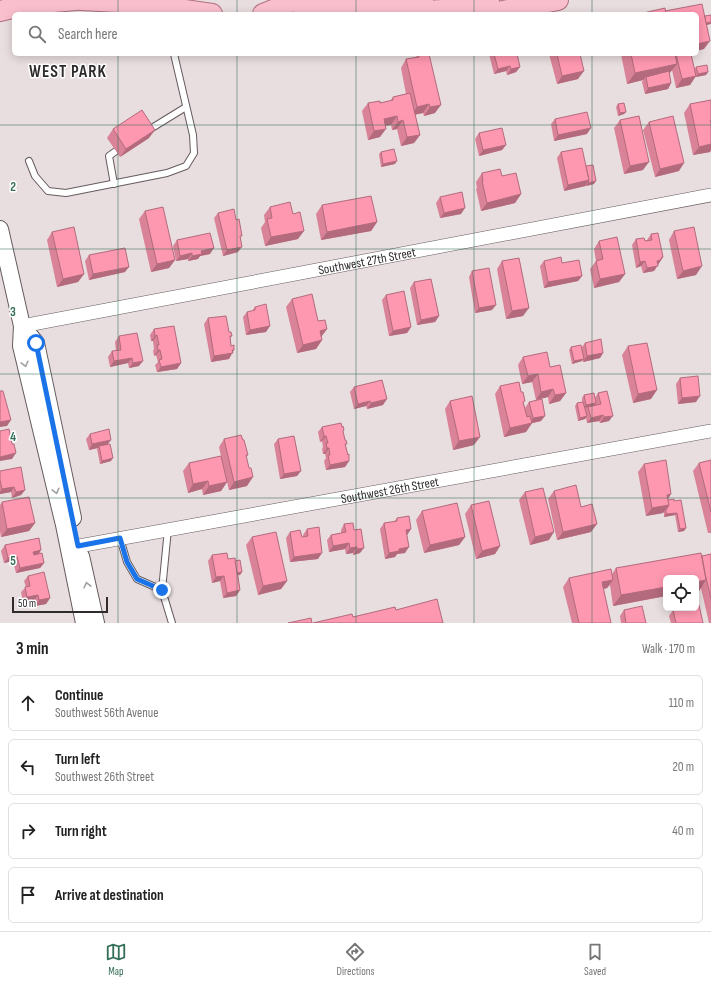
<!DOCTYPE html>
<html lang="en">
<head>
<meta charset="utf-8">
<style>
	:root { --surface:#fff; --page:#f6f6f6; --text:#222; --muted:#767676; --line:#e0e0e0; --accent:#366f58 }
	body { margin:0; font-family:"Sofia Sans Condensed",sans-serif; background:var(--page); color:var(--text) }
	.controls { position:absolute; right:12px; bottom:12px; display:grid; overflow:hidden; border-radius:6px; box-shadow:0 2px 10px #0003 }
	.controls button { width:36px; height:36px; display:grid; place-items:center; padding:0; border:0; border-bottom:1px solid var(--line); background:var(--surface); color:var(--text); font:20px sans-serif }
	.scale { position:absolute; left:12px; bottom:10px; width:96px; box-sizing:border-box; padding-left:4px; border:2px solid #2f2b2c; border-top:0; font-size:11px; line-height:14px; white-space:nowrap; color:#2f2b2c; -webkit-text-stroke:3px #fff; paint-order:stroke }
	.stop { position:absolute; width:12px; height:12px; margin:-9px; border:3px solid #1a73e8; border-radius:50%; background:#fff }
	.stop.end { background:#1a73e8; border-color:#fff; box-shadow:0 1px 4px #0008 }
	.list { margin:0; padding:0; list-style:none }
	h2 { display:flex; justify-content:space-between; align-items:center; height:52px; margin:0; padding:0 16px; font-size:17px }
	h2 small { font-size:13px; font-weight:400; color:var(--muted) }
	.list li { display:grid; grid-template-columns:26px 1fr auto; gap:12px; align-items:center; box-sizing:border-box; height:56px; margin:0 8px 8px; padding:0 8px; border:1px solid var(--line); border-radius:6px }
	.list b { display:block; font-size:15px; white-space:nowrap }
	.list p { margin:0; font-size:13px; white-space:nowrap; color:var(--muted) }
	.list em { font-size:13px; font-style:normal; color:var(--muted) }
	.icon { flex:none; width:22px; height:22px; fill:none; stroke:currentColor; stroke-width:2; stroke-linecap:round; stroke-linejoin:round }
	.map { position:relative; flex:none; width:711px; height:623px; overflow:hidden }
	.search { position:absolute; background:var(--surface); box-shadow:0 2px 10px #0003; left:12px; right:12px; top:12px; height:44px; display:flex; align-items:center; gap:10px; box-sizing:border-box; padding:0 14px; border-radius:6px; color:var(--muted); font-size:15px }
	.sheet { height:308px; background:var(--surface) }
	nav { display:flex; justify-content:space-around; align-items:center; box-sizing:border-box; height:56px; border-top:1px solid var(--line); background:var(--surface); font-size:11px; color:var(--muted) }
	nav a { display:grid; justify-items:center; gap:2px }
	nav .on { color:var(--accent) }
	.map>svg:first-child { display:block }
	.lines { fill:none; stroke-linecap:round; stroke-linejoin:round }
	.service-casing { stroke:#655c5e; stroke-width:8 }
	.minor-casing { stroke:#655c5e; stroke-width:14 }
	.tertiary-casing { stroke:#655c5e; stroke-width:18 }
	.primary-casing { stroke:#b0707f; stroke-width:22 }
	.service { stroke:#fff; stroke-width:6 }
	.minor { stroke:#fff; stroke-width:13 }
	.tertiary { stroke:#fff; stroke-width:16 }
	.primary { stroke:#f9bfcd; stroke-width:20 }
	.wall { fill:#da8398 }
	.shaded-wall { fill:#b26a7c }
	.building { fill:#fe98b1; stroke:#b26a7c }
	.oneway { stroke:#a1a0a0 }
	.route { stroke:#1a73e8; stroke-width:5 }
	.grid { fill:none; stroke:#366f58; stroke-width:1; stroke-opacity:0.55 }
	.labels { text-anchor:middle; stroke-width:3; stroke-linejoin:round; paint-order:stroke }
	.street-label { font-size:13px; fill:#2f2b2c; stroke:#fff }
	.district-label { font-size:17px; font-weight:bold; letter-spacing:1px; fill:#2f2b2c; stroke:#fff }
	.grid-label { font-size:13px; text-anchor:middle; font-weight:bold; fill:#366f58; stroke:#fff; stroke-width:3; stroke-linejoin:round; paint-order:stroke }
</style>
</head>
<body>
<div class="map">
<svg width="711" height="623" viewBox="0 0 711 623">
	<rect width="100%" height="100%" fill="#e8dddf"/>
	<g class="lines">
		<g class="service-casing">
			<g id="service">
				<path d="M147,131L186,107"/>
				<path d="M29,161L35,176L48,191L66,193L167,173L186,166L194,153L193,135L174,54"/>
				<path d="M114,184L109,156L116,151"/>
				<path d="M168,529L162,590L172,623"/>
				<path d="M120,538L127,562L137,579L162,590"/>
			</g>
		</g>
		<g class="minor-casing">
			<g id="minor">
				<path id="s1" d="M22,326L711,195"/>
				<path id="s2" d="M68,548L711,431"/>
			</g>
		</g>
		<g class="tertiary-casing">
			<g id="tertiary">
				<path d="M0,229L22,326L21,346L64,525L84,623"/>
				<path d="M22,326L36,343L73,518"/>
				<path d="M81,556L96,623"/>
			</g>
		</g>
		<g class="primary-casing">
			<g id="primary">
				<path d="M81,0L138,3L212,14"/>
				<path d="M281,0C328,7 376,6 423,0"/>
				<path d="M0,11L30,4L76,0"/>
				<path d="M406,13L441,10L482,2L489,0"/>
				<path d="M263,14L278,8L290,1"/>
				<path d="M488,14L558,0"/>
			</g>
		</g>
		<use href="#service" class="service"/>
		<use href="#minor" class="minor"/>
		<use href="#tertiary" class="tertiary"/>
		<use href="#primary" class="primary"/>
	</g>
	<g class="wall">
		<path d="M418,54L435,113L424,116L423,113L415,115L420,135L414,143L401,146L397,129L392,130L391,125L385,126L380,137L368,140L362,111L368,103H380L390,101L393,97L406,94L401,68L406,59L416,57Z"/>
		<path d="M489,54H517L520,67L516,72L507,75L506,71L494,74Z"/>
		<path d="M549,54H580L578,79L557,84Z"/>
		<path d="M621,54H691L694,70L696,67L708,72L706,75L696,77H695L690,85L676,88L672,70L669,74L671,83L668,89L645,94L642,82L643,80L627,84Z"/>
		<path d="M711,100V150L710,152L693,155L684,113L690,104Z"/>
		<path d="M618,104L626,112L624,114L618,116L616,107Z"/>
		<path d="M555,119L587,134L554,141L551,124Z"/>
		<path d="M620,120L643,170L624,174L614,128Z"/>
		<path d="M649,122L679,171L655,177L643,130Z"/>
		<path d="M113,129L149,138L120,157L107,138Z"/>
		<path d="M479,133L506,145L502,150L479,156L475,139Z"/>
		<path d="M381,152L395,164L381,167L379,154Z"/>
		<path d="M561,152L586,166L594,184L586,186L564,191L557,158Z"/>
		<path d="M482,173L502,176L521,194L515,203L481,211L476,189L477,188L476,182Z"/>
		<path d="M440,197L461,214L440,218L436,203Z"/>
		<path d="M322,205L377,222L371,231L321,240L316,214Z"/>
		<path d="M270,207L293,214L298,239L265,246L261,228L265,222L264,215Z"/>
		<path d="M145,211L175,260L169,268L151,272L139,219Z"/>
		<path d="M218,213L240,239L238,252L223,256L214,218Z"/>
		<path d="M674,231L696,275L677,279L669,240Z"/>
		<path d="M52,232L84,274L78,282L57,287L47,240Z"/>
		<path d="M651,234L663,257L654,271L643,273L641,266L636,268L632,245L636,239L645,241L647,240Z"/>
		<path d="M177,240L210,254L200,256L198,259L188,261V259L176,261L173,246Z"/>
		<path d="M599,241L625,274L619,282L594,288L590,269L596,261L594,249Z"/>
		<path d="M89,255L125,272L89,280L85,261Z"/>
		<path d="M502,261L523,316L506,319L497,269Z"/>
		<path d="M544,261L562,263L582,276L578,281L544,288L540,266Z"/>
		<path d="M472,271L492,310L475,313L469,277Z"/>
		<path d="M414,282L439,316L435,322L417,325L410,288Z"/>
		<path d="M386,295L411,327L407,333L389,336L382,300Z"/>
		<path d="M292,299L327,329L321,337L322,340L316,349L297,353L286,307Z"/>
		<path d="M255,307L266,332L246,335L243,317L247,312L252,311Z"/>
		<path d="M208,318L229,332L232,336L230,338L232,352L229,359L211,362L204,324Z"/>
		<path d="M154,329L181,363L177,369L157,372L155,365L158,362L156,355L154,356L153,351L154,349L153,341H151L150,335Z"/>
		<path d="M119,336L139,366L129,368L128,363L110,367L108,357L112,351H116L115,342Z"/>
		<path d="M585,343L603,353L600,358L583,362V360L582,361L572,364L569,350L571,347H582Z"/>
		<path d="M628,346L651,399L633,403L622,355Z"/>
		<path d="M523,357L550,367L566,393L560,401L549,404L548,397L536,400L532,382L522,384L518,365Z"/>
		<path d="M680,378L696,402L678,404L676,384Z"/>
		<path d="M500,386L524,404L527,417L525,408L529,402L541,421L532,423L526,432L504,437L495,394Z"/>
		<path d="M354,387L383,405L367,409L366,406L354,409L350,392Z"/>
		<path d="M598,393L609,421L600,423L599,421L587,423L586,418L585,419L578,421L575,406L577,403L582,402V398L584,395L595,398Z"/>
		<path d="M450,401L474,445L453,450L445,409Z"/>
		<path d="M322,427L343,432L349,461L345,467L326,470L324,461L326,458L325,454H323L322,449L323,447L322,441L320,442L318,432Z"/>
		<path d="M90,434L108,444L111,461L100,464L97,449L98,448L89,450L86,439Z"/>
		<path d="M224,439L243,440L248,455L246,457L247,486L229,490L227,482L221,491L203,495L202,489L188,493L183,471L189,463L221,456L219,447Z"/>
		<path d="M278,439L297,476L280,479L274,444Z"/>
		<path d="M711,460V533H708L693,471L699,463Z"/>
		<path d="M644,464L671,494L668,499V500L674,501L686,528L684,531L678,532L675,515L664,517V512L663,513L646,516L638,472Z"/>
		<path d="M0,471L25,490L21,495L12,498L11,492L0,494Z"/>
		<path d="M554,491L581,507L591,532L557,540L548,499Z"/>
		<path d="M525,492L549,540L530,545L519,500Z"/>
		<path d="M2,502L35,523L29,531L1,537L0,531V505Z"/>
		<path d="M471,505L500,546L495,554L476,559L465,514Z"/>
		<path d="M422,511L465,537L459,545L424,553L416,520Z"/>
		<path d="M397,518L411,529L407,535L405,553L397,554L395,557L385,559L380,529L384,523L394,522Z"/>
		<path d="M344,524L354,530L360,553L353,555V553L346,554L345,549L329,552L327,540L331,535L341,533V530Z"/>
		<path d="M307,529L318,559L290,562L286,538L290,532L302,537H303V535Z"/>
		<path d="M252,537L287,581L281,589L258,595L246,545Z"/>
		<path d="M5,545L41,550L39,554L44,563L40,568L16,573L13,561L4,563L1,551Z"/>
		<path d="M711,554V623H709L701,588L699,591L666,578V596L613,606L610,585L607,588L603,589L611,623H572L563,587L569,578L612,574L616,568L702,556Z"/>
		<path d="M212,555L235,561L242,572L240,575H238L240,590L236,596L223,598L220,581L212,583L208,561Z"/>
		<path d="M28,576L50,598L46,604L35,606L34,601L23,603L21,592L26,587L24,581Z"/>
		<path d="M624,610L646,623H621L620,616Z"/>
		<path d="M673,610L702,623H671L669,616Z"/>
	</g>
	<g class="shaded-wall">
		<path d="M711,22V24L699,27L701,24Z"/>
		<path d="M710,41L704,49L697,51V44Z"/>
		<path d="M677,64L669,74L646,77L643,80L627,84L635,73Z"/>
		<path d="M510,66L506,71L494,74L498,69Z"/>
		<path d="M520,67L516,72L507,75L511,69Z"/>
		<path d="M584,71L578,79L557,84L562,76Z"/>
		<path d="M708,72L706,75L696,77L698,74Z"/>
		<path d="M696,76L690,85L676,88L682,79Z"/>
		<path d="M671,83L668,89L645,94L648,88Z"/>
		<path d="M429,104L423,113L411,115L417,107Z"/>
		<path d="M441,105L435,113L424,116L430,107Z"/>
		<path d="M626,112L624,114L618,116L620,113Z"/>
		<path d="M397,116L391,125L378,127L384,119Z"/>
		<path d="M403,120L397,129L392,130L398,122Z"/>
		<path d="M591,128L587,134L554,141L558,135Z"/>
		<path d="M386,129L380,137L368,140L374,131Z"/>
		<path d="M155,130L149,138L120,157L126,149Z"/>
		<path d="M420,135L414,143L401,146L407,137Z"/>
		<path d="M711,144V150L710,152L693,155L699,147Z"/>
		<path d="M506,145L502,150L479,156L483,150Z"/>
		<path d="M397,161L395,164L381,167L383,164Z"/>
		<path d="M649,162L643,170L624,174L630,166Z"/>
		<path d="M684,163L679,171L655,177L660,169Z"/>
		<path d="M589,180L585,186L564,191L568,185Z"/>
		<path d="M596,181L594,184L586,186L588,183Z"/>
		<path d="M521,194L515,203L481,211L487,203Z"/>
		<path d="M465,208L461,214L440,218L444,213Z"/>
		<path d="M377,222L371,231L321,240L327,232Z"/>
		<path d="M304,231L298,239L265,246L271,237Z"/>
		<path d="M242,247L238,252L223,256L227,250Z"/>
		<path d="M214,248L210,254L200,256L198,259L188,261L192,256L201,251Z"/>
		<path d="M192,253L188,259L176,261L180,256Z"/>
		<path d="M663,257L654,271L643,273L647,268L657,261L661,258Z"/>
		<path d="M175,260L169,268L151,272L157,264Z"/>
		<path d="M645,261L641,266L636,268L640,262Z"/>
		<path d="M702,266L696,275L677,279L683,271Z"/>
		<path d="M129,267L125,272L89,280L93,274Z"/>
		<path d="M84,274L78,282L57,287L63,279Z"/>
		<path d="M625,274L619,282L594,288L600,279Z"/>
		<path d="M582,276L578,281L544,288L548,282Z"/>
		<path d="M496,305L492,310L475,313L479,308Z"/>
		<path d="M529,308L523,316L506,319L512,311Z"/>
		<path d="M439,316L435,322L417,325L421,320Z"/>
		<path d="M270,326L266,332L246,335L250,330Z"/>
		<path d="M411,327L407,333L389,336L393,331Z"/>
		<path d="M327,329L321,337L320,331Z"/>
		<path d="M157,335L153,341H151L155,336Z"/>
		<path d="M322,340L316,349L297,353L303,345Z"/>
		<path d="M158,350H160L156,355L154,356Z"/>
		<path d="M232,350H234L229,359L211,362L214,356Z"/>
		<path d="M603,353L600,358L583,362L587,356Z"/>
		<path d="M132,358L128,363L110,367L114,361Z"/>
		<path d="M584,359L582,361L572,364L574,361Z"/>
		<path d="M143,361L139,366L129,368L133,363Z"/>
		<path d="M181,363L177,369L157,372L161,367Z"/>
		<path d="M538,374L532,382L522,384L528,376Z"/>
		<path d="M553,389L548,397L536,400L541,392Z"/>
		<path d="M657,390L651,399L633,403L638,394Z"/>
		<path d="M566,393L560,401L549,404L555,395Z"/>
		<path d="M700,396L696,402L678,404L682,398Z"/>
		<path d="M387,399L383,405L367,409L371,403Z"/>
		<path d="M370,401L366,406L354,409L358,404Z"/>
		<path d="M596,403L594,406L588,407L584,408L586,405Z"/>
		<path d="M603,415L599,421L587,423L591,418Z"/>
		<path d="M545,416L541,421L529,424L533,418Z"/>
		<path d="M587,416L585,419L578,421L580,418Z"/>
		<path d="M613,416L609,421L600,423L604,417Z"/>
		<path d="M11,420L7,426L0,427V422Z"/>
		<path d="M532,423L526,432L504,437L510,428Z"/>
		<path d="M324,436H326L322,441L320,442Z"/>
		<path d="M480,437L474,445L453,450L459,441Z"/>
		<path d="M111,440L107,445L99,446L98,448L89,450L92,444Z"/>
		<path d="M327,448H329L325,454H323Z"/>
		<path d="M16,453L12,459L0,461V457Z"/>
		<path d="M113,458L111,461L100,464L102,461Z"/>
		<path d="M349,461L345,467L326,470L330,465Z"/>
		<path d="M301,471L297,476L280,479L284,474Z"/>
		<path d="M253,477L247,486L229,490L234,482Z"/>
		<path d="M208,481L202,489L188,493L193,484Z"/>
		<path d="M227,482L221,491L203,495L209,486Z"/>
		<path d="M14,487L11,492L0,494V492L2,489Z"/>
		<path d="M25,490L21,495L12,498L16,492Z"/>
		<path d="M671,494L666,502L667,495Z"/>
		<path d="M669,505L663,513L646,516L652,508Z"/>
		<path d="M677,513L675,515L664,517L666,514Z"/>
		<path d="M35,523L29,531L1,537L7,529Z"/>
		<path d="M597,524L591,532L557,540L563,532Z"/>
		<path d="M686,528L684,531L678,532L680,529Z"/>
		<path d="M411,529L407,535L402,536L406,530Z"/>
		<path d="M554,532L549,540L530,545L535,537Z"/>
		<path d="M465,537L459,545L424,553L430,545Z"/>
		<path d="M349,543L345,549L329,552L333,546Z"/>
		<path d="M500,546L495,554L476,559L482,551Z"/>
		<path d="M357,547L353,553L346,554L350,548Z"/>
		<path d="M409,547L405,553L397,554L395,557L385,559L389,553L399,549Z"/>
		<path d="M364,548L360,553L353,555L357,549Z"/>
		<path d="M41,550L37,556L29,558L33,552Z"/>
		<path d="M322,553L318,559L290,562L294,557Z"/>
		<path d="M17,556L13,561L4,563L8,558Z"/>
		<path d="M44,563L40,568L16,573L20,568Z"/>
		<path d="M242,572L240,575L234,576L236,573Z"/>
		<path d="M224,576L220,581L212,583L216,577Z"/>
		<path d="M613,580L607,588L596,591L602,582Z"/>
		<path d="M706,580L699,591H696V582Z"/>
		<path d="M287,581L281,589L258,595L263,586Z"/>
		<path d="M666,587V596L613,606L621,595Z"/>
		<path d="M240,590L236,596L223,598L227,593Z"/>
		<path d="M38,595L34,601L23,603L27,597Z"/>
		<path d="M50,598L46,604L35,606L39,600Z"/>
	</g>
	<g class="building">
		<path d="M702,4L710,41L697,44V14H666L665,11Z"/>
		<path d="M665,8L666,14H639Z"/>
		<path d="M711,15V22L706,23L705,16Z"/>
		<path d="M418,54H429L441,105L430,107L429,104L417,107L406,59L419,57Z"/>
		<path d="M494,54H517L520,67L511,69L510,66L498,69Z"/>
		<path d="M557,54H580L584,71L562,76Z"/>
		<path d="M631,54H675L677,64L635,73Z"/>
		<path d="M676,54H691L696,76L682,79Z"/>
		<path d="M707,65L708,72L698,74L696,67Z"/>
		<path d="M669,71L671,83L648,88L646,77Z"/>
		<path d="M410,93L420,135L407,137L403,120L398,122L397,116L384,119L386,129L374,131L368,103L380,101V103L393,100V97Z"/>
		<path d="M711,100V120H710L711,123V144L699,147L690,104Z"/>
		<path d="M624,103L626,112L620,113L618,104Z"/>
		<path d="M142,110L155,130L126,149L113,129Z"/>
		<path d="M587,112L591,128L558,135L555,119Z"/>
		<path d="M639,116L649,162L630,166L620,120Z"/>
		<path d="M673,116L684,163L660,169L649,122Z"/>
		<path d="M502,128L506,145L483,150L479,133Z"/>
		<path d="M582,148L589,180L568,185L561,152Z"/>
		<path d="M394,149L397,161L383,164L381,152Z"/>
		<path d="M593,165L596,181L588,183L589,180L586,166Z"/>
		<path d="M500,169L502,176L516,173L521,194L487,203L482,181H483L482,173Z"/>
		<path d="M462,192L465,208L444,213L440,197Z"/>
		<path d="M371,196L377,222L327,232L322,205Z"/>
		<path d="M290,202L293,214L300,212L304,231L271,237L267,219L272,218L270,207Z"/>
		<path d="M163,207L175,260L157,264L145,211Z"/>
		<path d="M234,209L236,220L239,219L242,236H240L242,247L227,250L218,213Z"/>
		<path d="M74,227L84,274L63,279L52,232Z"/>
		<path d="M694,227L702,266L683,271L674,231Z"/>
		<path d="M210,233L214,248L201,251L202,254L192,256V253L180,256L177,240Z"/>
		<path d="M658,233L663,257L661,258V260L657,261L658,266L647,268L645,261L640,262L636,239L644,238L645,241L652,240L651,234Z"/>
		<path d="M617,237L625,274L600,279L596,261L603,259L599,241Z"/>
		<path d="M125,248L129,267L93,274L89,255Z"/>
		<path d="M561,257L562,263L579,260L582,276L548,282L544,261Z"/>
		<path d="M519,258L529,308L512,311L502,261Z"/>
		<path d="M489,268L496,305L479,308L472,271Z"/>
		<path d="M431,279L439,316L421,320L414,282Z"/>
		<path d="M404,291L411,327L393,331L386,295Z"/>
		<path d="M312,294L318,321L325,320L327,329L320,331L322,340L303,345L292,299Z"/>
		<path d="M266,304L270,326L250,330L247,312L255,310V307Z"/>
		<path d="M226,316L229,332H231L232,336H230L231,346L234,345V350H232L233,353L214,356L208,318Z"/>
		<path d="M174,326L181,363L161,367L159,360L162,359L160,350H158L157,345H159L157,335L155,336L154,329Z"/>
		<path d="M137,333L143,361L133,363L132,358L114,361L112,351L121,350L119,336Z"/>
		<path d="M601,339L603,353L587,356L585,343Z"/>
		<path d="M647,343L657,390L638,394L628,346Z"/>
		<path d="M581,345L584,359L574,361L571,347Z"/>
		<path d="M547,352L550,367L560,365L566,393L555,395L553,389L541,392L538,374L528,376L523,357Z"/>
		<path d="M698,376L700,396L682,398L680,378Z"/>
		<path d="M382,380L387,399L371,403L370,401L358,404L354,387Z"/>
		<path d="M519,382L521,392H523L525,401L523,402L527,417L530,416L532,423L510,428L500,386Z"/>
		<path d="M0,391H3L11,420L0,422Z"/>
		<path d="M607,391L613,416L604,417L603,415L591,418L588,407L601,404L598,393Z"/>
		<path d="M594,393L596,403L586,405L584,395Z"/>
		<path d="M472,396L480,437L459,441L450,401Z"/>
		<path d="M542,399L545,416L533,418L529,402Z"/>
		<path d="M583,402L587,416L580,418L577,403Z"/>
		<path d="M341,423L342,427L343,426L344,430L343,431L345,440H346L347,444H345L348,455L349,454V461L330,465L328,455H330L329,448H327L326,443H328L326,436H324L322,427Z"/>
		<path d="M9,429L12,444H14L16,453L0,457V431Z"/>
		<path d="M109,429L111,440L92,444L90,434Z"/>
		<path d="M241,435L243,440H244L248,455H246L249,468H251L253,477L234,482L224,439Z"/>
		<path d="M294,436L301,471L284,474L278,439Z"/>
		<path d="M110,444L113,458L102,461L99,446Z"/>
		<path d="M221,456L227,482L209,486L208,481L193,484L189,463Z"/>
		<path d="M666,460L671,494L667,495L669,505L652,508L644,464Z"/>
		<path d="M711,460V512L699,463Z"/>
		<path d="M21,467L25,490L16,492L14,487L2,489L0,480V471Z"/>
		<path d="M576,485L581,507L592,504L597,524L563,532L554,491Z"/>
		<path d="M543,488L554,532L535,537L525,492Z"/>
		<path d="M29,497L35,523L7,529L2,502Z"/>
		<path d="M674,499V501L681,500L686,528L680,529L677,513L666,514V510L669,505L668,500Z"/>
		<path d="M489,501L500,546L482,551L471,505Z"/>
		<path d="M457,503L465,537L430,545L422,511Z"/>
		<path d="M409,516L411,529L406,530L409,547L399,549V551L389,553L384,523L397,521V518Z"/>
		<path d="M353,523L354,530L361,529L364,548L357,549V547L350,548L349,543L333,546L331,535L346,532L344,524Z"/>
		<path d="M319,527L322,553L294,557L290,532L300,530L302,537L308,536L307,529Z"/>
		<path d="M276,532L287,581L263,586L252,537Z"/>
		<path d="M39,538L41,550L33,552L34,555L42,553L44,563L20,568L17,556L8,558L5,545Z"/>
		<path d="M227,553L228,559L235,558L240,590L227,593L224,576L216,577L212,555Z"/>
		<path d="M701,553L706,580L696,582V578H666V587L621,595L616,568Z"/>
		<path d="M711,554V599L705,573L702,556Z"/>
		<path d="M240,560L242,572L237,573L235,561Z"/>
		<path d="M611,569L613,580L602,582L611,623H579L569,578Z"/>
		<path d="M44,572L50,598L39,600L38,595L27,597L25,587L30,586L28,576Z"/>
		<path d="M437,599L443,623H313L352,614L353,617L395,607L396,610Z"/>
		<path d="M696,605H699L703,623H676L673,610L683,608H696Z"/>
		<path d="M642,606L646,623H626L624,610Z"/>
		<path d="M311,618L312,623H288Z"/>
	</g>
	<defs><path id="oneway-chevron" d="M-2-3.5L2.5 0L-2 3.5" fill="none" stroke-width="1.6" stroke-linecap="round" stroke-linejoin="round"/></defs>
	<g class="oneway">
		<use href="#oneway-chevron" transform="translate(25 364) rotate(76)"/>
		<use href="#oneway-chevron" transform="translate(56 491) rotate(76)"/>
		<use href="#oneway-chevron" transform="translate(87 585) rotate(-103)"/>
	</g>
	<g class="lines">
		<path class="route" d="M36,343L78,546L120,538L127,562L137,579L162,590"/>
	</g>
	<path class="grid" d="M118,0V14M237,0V14M356,0V14M474,0V14M592,0V14M118,54V623M237,54V623M356,54V623M474,54V623M592,54V623M0,125H711M0,249H711M0,374H711M0,498H711"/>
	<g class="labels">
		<g class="street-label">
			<text dy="5" stroke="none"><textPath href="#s1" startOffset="351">Southwest 27th Street</textPath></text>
			<text dy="5" stroke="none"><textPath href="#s2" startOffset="327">Southwest 26th Street</textPath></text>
		</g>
		<g class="district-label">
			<text x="68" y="77">WEST PARK</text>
		</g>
	</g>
	<g class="grid-label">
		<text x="13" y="191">2</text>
		<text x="13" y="316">3</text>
		<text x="13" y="441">4</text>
		<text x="13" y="565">5</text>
	</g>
</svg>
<div class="controls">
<button><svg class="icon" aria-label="locate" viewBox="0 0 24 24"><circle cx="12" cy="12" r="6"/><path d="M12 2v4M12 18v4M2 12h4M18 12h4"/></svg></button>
</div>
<div class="scale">50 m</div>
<div class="stop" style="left:36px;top:343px"></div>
<div class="stop end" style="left:162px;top:590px"></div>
<div class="search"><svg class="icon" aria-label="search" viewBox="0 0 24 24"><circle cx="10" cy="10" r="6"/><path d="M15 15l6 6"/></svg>Search here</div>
</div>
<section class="sheet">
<h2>3 min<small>Walk · 170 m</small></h2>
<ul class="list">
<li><svg class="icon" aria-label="ahead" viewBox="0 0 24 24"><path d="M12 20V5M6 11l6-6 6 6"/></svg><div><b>Continue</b><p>Southwest 56th Avenue</p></div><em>110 m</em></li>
<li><svg class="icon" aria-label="left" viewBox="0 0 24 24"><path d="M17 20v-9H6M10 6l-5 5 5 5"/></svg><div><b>Turn left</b><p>Southwest 26th Street</p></div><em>20 m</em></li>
<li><svg class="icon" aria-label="right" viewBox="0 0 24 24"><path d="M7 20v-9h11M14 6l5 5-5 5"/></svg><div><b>Turn right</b></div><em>40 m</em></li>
<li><svg class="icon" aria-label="arrive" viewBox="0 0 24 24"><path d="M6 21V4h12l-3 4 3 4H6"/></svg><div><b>Arrive at destination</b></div></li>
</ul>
</section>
<nav>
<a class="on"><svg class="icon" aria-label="map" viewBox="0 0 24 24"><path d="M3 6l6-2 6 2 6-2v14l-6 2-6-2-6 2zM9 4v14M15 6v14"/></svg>Map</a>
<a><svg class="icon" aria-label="directions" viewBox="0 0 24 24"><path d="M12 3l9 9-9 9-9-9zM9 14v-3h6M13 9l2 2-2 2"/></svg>Directions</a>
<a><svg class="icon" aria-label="saved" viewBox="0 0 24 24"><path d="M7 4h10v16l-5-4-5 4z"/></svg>Saved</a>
</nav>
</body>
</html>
